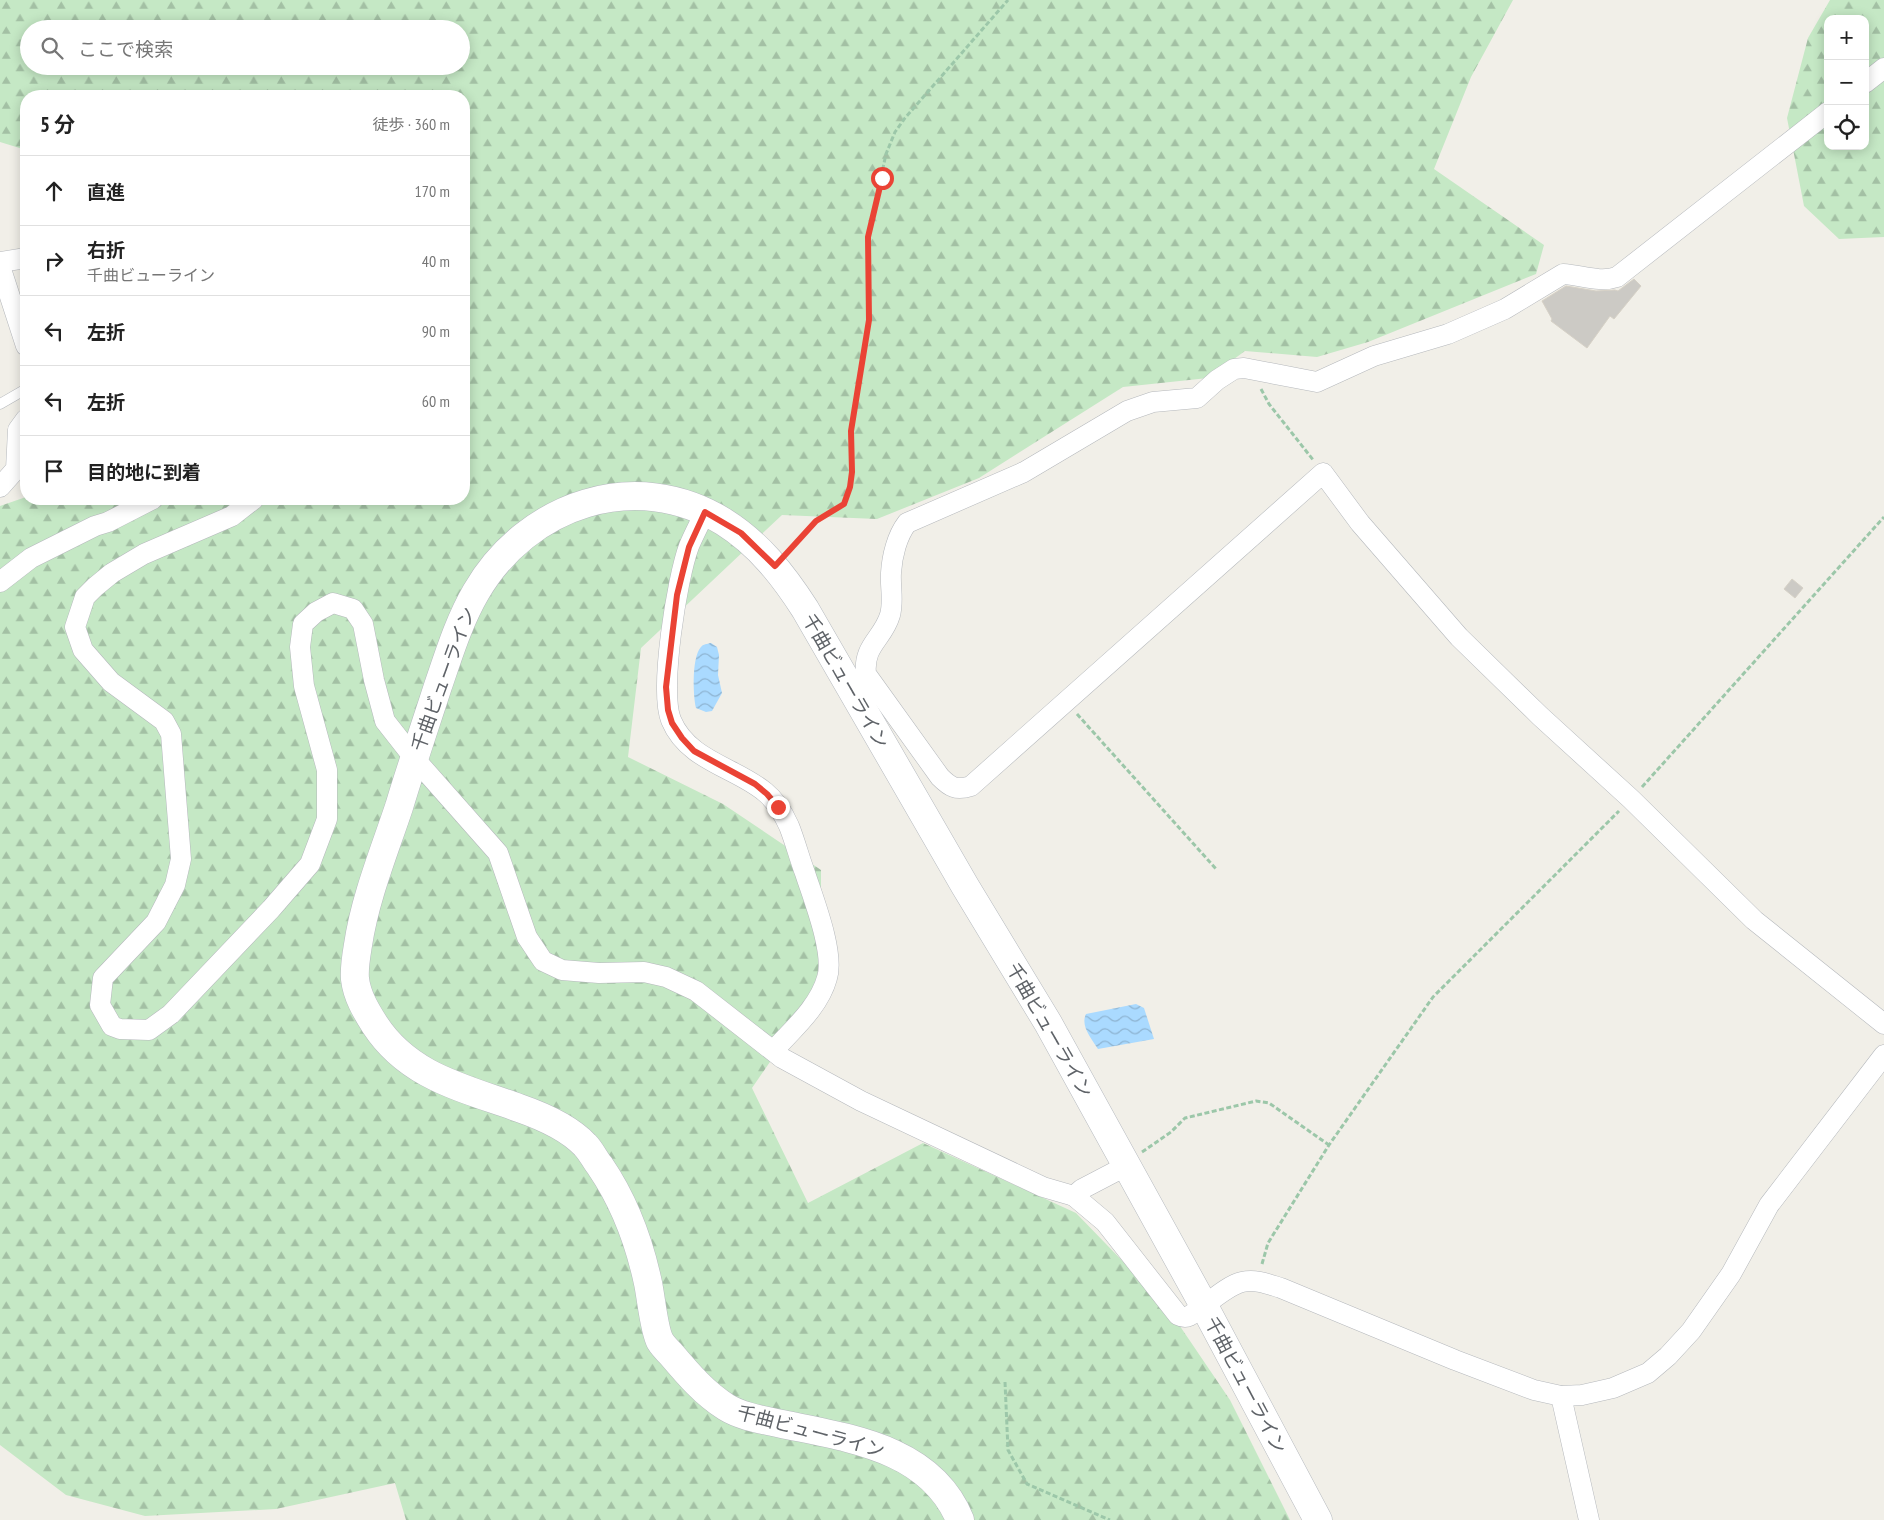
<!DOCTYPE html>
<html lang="ja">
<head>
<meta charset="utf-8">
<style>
	:root { --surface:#fff; --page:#f6f6f6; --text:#222; --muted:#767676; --line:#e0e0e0 }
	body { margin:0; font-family:"PT Sans Narrow","Noto Sans JP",sans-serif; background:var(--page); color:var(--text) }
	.controls { position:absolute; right:15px; top:15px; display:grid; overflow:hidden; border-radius:10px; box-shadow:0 2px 12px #0003 }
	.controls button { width:45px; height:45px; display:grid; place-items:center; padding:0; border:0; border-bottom:1px solid var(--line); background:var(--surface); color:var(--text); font:25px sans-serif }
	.stop { position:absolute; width:15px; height:15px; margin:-11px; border:4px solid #ea4335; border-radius:50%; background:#fff }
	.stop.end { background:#ea4335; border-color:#fff; box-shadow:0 1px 5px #0008 }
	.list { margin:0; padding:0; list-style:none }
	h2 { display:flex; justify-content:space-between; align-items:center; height:65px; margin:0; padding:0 20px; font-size:21px }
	h2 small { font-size:16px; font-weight:400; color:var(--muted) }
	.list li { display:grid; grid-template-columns:32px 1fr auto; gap:15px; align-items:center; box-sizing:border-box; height:70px; padding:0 20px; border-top:1px solid var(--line) }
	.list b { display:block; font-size:19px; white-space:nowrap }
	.list p { margin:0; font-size:16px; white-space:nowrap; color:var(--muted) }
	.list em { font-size:16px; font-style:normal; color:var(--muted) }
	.icon { flex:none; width:28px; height:28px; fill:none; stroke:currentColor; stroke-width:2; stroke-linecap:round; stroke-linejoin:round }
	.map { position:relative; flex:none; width:1884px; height:1520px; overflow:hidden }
	.search { position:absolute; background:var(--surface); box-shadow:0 2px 12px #0003; left:20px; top:20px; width:450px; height:55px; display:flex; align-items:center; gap:12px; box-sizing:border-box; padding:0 18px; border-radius:28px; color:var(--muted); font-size:19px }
	.panel { position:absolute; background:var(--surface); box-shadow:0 2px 12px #0003; left:20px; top:90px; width:450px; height:415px; border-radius:20px }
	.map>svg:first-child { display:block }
	.forest { fill:url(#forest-firs); fill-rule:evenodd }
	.water { fill:url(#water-waves) }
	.building { fill:#cccac5; stroke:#d6d1c6 }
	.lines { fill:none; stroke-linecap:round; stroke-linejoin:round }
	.lane-casing { stroke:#b5b8bc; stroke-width:11 }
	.street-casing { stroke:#b5b8bc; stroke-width:21 }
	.secondary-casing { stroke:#b6babf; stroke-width:29 }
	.path { stroke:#9cc7a9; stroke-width:3; stroke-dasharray:5 2.5; stroke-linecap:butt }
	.lane { stroke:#fff; stroke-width:10 }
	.street { stroke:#fff; stroke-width:20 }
	.secondary { stroke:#fff; stroke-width:28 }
	.route { stroke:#ea4335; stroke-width:6 }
	.labels { text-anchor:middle; stroke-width:4; stroke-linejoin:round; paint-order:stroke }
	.street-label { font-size:19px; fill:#5f6368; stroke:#fff }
</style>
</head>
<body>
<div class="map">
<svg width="1884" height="1520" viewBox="0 0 1884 1520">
	<defs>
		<pattern id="forest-firs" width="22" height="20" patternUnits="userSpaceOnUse" patternTransform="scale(1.25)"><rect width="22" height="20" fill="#c5e8c5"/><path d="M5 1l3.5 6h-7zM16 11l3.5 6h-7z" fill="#a3c0a4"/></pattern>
		<pattern id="water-waves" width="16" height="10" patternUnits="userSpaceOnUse" patternTransform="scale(1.25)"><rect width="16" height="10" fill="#aadaff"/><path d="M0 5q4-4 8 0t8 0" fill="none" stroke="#8eb4d2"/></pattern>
	</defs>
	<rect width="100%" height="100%" fill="#f1efe8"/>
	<g class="forest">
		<path d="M0,0H1513L1471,77L1434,169L1544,245L1536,274L1368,342L1317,357L1245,351L1208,378L1123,387L979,478L877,519L782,515L641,648L628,757L723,804L821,870V988L752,1088L808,1203L923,1143L1076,1213L1167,1307L1230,1400L1290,1520H406L395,1483L276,1509L145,1516L66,1495L0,1445V506L26,497V499H464V96H26V150L0,142ZM29,29H461V66H29Z"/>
		<path d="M1830,0H1884V237L1839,239L1804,206L1787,118L1808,38ZM1828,19H1865V146H1828Z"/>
	</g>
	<g class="water">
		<path d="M711,643L717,647L719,655L718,675L722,693L712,711L706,712L696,708C693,696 691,653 703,645C703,645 710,643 711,643Z"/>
		<path d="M1136,1004L1144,1008L1154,1039L1098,1049C1092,1039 1080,1026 1086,1014Z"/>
	</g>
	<g class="building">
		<path d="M1634,279L1641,286L1614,319L1610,316L1587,348L1551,321L1552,319L1542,301L1566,286L1596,291L1615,290L1618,291Z"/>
		<path d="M1792,579L1803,588L1795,598L1784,589Z"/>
	</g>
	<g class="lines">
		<g class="lane-casing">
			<path id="lane" d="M0,404L26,389"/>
		</g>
		<g class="street-casing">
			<g id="street">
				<path d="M1865,83L1884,68"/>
				<path d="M1828,112L1617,277C1599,283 1582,275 1563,274L1505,309L1448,334L1374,356L1317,382L1244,368L1234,369L1217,380L1197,398L1153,402L1127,411L1024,472L907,523C897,536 892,556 891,573C890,587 894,601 890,615C883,639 863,645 866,674L940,777C950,787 956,791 971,786L1323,473L1360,523L1459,637L1540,716L1631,799L1754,920L1884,1024"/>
				<path d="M0,262L26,258"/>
				<path d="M0,266L26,346"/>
				<path d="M0,487L16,469L18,430L26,419"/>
				<path d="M254,499L232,516L144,554L112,573L95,587L85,597L75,627L83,650L111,682L164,721L171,734L181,859L175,885L156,922L103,978L100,1005L112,1026L120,1029L149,1030L171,1014L271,909L310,864L327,819V770L304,686L300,647L303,624L316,612L333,603L353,609L363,624L374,680L385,721L414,758L498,853L527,937L543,961L562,970L599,973L644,972L666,977L696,991L782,1058L861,1101L1043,1187L1074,1196L1082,1189L1126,1166"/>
				<path d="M705,512C700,523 694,534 689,546C677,578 659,690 671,720C688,761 735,767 765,792C775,800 784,815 789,826C795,841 799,857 805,873C813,898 835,953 827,978C819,1007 793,1029 774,1050"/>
				<path d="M0,582L31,558L95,526L108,522L153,499"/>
				<path d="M1074,1196L1105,1222L1178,1315C1182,1317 1185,1318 1189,1316C1205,1307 1225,1286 1242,1282C1256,1279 1268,1284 1281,1288L1455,1360L1534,1390L1561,1396L1582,1395L1613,1388L1648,1373L1668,1356L1691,1331L1731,1274L1769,1205L1884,1055"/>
				<path d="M1561,1396L1589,1520"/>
			</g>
		</g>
		<g class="secondary-casing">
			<path id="secondary" d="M960,1520C931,1448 849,1438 782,1424C764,1420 742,1417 726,1407C704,1393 688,1374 671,1354C667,1350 663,1346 660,1341C654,1330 651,1297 648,1283C639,1241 624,1201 600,1166C595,1160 591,1151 585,1145C568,1127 542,1116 519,1108C464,1088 409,1077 375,1025C366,1011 357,996 355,979C354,968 356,957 358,945C365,898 384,852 399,807C411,767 425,726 438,686C449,654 459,621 476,592C527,504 636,467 724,522C759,544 783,575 805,609L965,886L1048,1023L1203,1304L1318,1520"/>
		</g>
		<g class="path">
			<path d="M1261,389L1269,404L1314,461"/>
			<path d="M788,552L816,521L843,504L850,487L852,472L851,431L869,320L868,237L886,154L895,132L905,118L1008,0"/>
			<path d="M1077,714L1217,870"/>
			<path d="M1642,787L1884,517"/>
			<path d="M1142,1152L1171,1132L1185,1118L1256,1101L1269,1103L1329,1145"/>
			<path d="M1262,1264L1268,1243L1329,1145L1433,997L1619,811"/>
			<path d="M1005,1382L1008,1450L1027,1484L1110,1520"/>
		</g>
		<use href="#lane" class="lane"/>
		<use href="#street" class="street"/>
		<use href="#secondary" class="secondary"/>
	</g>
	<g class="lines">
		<path class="route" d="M778,807L767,794L755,784L694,751L682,738L672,723L668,710L666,687L677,595L689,547L705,512L741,533L775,566L816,521L844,504L850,487L852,472L851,431L869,320L868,237L882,178"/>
	</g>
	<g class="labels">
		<g class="street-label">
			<text transform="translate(443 679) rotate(-70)" y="7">千曲ビューライン</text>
			<text transform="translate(846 681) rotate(60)" y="7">千曲ビューライン</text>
			<text transform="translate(1050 1030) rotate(60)" y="7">千曲ビューライン</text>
			<text transform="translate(1246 1385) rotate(62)" y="7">千曲ビューライン</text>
			<text transform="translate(811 1431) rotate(15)" y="7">千曲ビューライン</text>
		</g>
	</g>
</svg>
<div class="controls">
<button>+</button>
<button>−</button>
<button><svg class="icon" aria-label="locate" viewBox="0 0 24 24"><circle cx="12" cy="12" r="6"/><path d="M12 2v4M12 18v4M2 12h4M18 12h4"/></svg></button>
</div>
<div class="stop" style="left:882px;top:178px"></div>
<div class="stop end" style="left:778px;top:807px"></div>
<div class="search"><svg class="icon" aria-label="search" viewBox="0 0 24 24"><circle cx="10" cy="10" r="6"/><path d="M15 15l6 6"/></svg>ここで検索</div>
<section class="panel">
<h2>5 分<small>徒歩 · 360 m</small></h2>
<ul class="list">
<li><svg class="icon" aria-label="ahead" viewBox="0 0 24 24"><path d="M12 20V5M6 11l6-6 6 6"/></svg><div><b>直進</b></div><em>170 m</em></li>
<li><svg class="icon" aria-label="right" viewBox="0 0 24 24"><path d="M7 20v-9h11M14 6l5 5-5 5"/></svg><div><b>右折</b><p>千曲ビューライン</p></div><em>40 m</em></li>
<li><svg class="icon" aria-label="left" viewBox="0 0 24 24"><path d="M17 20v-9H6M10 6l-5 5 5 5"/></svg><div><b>左折</b></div><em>90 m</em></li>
<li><svg class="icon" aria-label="left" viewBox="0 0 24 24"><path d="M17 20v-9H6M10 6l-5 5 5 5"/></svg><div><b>左折</b></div><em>60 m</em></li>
<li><svg class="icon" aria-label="arrive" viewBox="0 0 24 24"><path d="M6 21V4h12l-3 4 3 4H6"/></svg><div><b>目的地に到着</b></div></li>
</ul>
</section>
</div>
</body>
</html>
